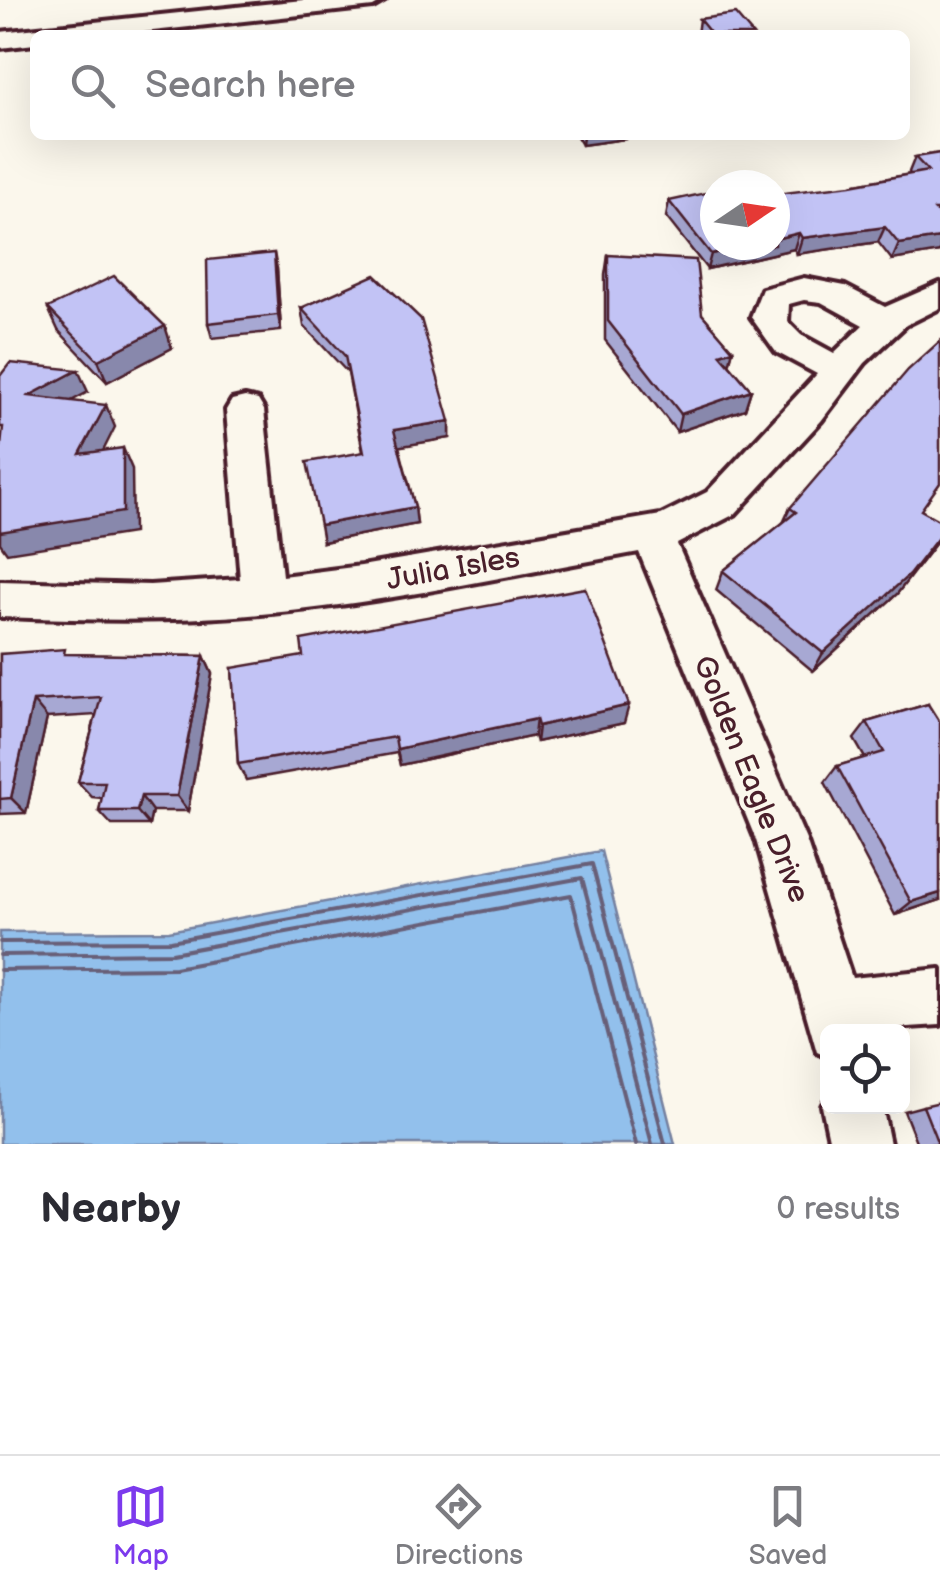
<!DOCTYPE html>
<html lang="en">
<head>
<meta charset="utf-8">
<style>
	:root { --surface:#fff; --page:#f2f2f3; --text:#2b2b33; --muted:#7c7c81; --line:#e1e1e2; --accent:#7c3aed }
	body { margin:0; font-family:"Balsamiq Sans",sans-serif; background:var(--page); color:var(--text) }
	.controls { position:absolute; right:30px; bottom:30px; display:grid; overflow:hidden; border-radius:15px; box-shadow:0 10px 40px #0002 }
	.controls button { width:90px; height:90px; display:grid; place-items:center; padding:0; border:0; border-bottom:2px solid var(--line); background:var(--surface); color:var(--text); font:50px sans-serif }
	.compass { position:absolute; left:700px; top:170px; width:90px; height:90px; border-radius:50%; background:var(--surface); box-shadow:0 10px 40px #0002; rotate:77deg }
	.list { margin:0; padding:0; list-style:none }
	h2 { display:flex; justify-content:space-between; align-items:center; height:130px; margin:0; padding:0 40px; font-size:42px }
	h2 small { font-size:32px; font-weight:400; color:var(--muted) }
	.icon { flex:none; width:55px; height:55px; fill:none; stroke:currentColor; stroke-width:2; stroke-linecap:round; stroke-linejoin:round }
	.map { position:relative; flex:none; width:940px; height:1144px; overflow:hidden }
	.search { position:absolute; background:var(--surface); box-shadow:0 10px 40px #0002; left:30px; right:30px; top:30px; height:110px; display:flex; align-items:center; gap:25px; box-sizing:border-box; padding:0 35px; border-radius:15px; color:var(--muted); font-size:38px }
	.sheet { height:310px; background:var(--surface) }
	nav { display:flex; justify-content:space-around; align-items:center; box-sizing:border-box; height:140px; border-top:2px solid var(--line); background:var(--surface); font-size:28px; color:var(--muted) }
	nav a { display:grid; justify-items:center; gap:5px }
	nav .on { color:var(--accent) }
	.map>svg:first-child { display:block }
	.water { fill:#92c0ec; stroke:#75809f; stroke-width:2.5 }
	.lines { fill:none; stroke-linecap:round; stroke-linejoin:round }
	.shore { stroke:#675f78; stroke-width:4 }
	.street-casing { stroke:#4a1f2b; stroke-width:8 }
	.street { fill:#fbf7ec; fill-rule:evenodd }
	.wall { fill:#a7a8d3; stroke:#4a1f2b; stroke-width:2.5 }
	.shaded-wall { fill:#8888ac; stroke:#4a1f2b; stroke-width:2.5 }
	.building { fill:#c2c3f5; stroke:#4a1f2b; stroke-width:2.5 }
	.labels { text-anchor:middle; stroke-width:9; stroke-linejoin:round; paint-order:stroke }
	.street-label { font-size:30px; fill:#4a1f2b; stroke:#fbf7ec }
</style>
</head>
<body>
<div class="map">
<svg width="940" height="1144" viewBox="0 0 940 1144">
	<rect width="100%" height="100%" fill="#fbf7ec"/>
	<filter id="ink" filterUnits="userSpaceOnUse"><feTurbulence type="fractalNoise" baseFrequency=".01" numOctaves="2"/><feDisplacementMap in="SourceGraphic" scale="20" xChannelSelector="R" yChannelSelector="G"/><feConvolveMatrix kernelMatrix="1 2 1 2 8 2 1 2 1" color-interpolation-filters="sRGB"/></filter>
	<g filter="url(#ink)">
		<path class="water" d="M601,851L675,1144H0V932L169,931Z"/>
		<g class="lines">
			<g class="shore">
				<path d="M0,942L171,941L592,864L665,1144"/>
				<path d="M0,955L172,953L582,878L652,1144"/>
				<path d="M0,970L175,968L571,895L636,1144"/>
			</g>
			<g class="street-casing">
				<g id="street">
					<path d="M303,0H385L373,7L116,35H35V44L0,48V32Z"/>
					<path d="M804,278L845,286L885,307L940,283V308L906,325L865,363L821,421L735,514L677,544L806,840L852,978L940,969V1025L828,1032V1057L817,1052L756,840L639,552C514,574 388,603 261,614C173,622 87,620 0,617V581L150,585L240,579L226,410L232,400L245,397L258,400L264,410L282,576L361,566L661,515L707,492L817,374L776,352L751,317L762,289ZM804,300L821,302L863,325L834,353L801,335L788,322L789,304Z"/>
					<path d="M828,1094V1106H882L890,1144H830L822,1106Z"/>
				</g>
			</g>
			<use href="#street" class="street"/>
		</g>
		<g class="wall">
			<path d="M699,19L753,35H697Z"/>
			<path d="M576,135H627L626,139L582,145Z"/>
			<path d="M940,153V252L892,260L878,242L797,254L794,249L707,269L666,217L669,201L715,245L851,185L910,174L909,172L915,157Z"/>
			<path d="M608,255L702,314L733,350L729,364L751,390L745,409L677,432L605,340V275Z"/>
			<path d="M277,269L281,331L212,338L208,323Z"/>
			<path d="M48,308L172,348L107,382L58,330Z"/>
			<path d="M301,308L450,421V438L399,446L415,507L417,524L323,542L363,452L348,373L304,326Z"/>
			<path d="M790,508L922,511L940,535L935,544L897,594L813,671L716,590L723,571L783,523Z"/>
			<path d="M0,654L204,656L212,674L188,811H152L149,825H112L99,811L102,798L92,797L78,782L96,715L47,718L26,813L0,814Z"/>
			<path d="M232,668L624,723L536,742L534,736L400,765L397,753L246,780L238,764Z"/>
			<path d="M928,704L940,900L895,915L825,782L837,766L865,758L854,739L867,722Z"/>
			<path d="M923,1106L940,1144H917L904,1111Z"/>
		</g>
		<g class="shaded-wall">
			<path d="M583,135H627L626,139L582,145Z"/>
			<path d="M885,227L878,242L797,254L802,238Z"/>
			<path d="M799,233L794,249L707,269L711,254L748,245H775V239Z"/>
			<path d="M940,238V252L892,260L899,244Z"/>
			<path d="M274,253L277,269L281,331L278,315Z"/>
			<path d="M165,326L172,348L107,382L98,360Z"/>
			<path d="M733,350L728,369L720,354Z"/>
			<path d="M78,370L88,392L41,417L29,396Z"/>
			<path d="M751,390L745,409L677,432L681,414Z"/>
			<path d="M106,405L115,427L91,475L80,454Z"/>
			<path d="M450,421V438L396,447L394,430Z"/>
			<path d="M123,448L132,469L133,533L7,553L0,543V532Z"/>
			<path d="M415,507L417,524L323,542L320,525Z"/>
			<path d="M940,535L935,544L897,594L813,671L823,653Z"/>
			<path d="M204,656L212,674L188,811L177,796Z"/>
			<path d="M33,701L47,718L26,813L11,798Z"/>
			<path d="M629,705L624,723L536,742L538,726Z"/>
			<path d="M536,719L534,736L400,765L397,749Z"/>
			<path d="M141,796L152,811L149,825L137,811Z"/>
			<path d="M940,893V900L895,915L911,902Z"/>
		</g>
		<g class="building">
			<path d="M735,14L753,35H712L699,19Z"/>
			<path d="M940,153V210H935L940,215V238L899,244L885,227L802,238L799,233L775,239V194L851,185L928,171L915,157Z"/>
			<path d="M715,191V245H748L711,254L669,201Z"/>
			<path d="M274,253L278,315L208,323L207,260Z"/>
			<path d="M608,255L696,260L702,314L733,350L720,354L751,390L681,414L608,321Z"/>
			<path d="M375,275L421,319L450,421L394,430L415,507L320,525L307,462L364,452L345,356L301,308Z"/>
			<path d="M114,276L165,326L98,360L48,308Z"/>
			<path d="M940,341V483L921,510L940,521V535L909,575L823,653L723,571L796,512L790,508L908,370Z"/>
			<path d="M10,363L78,370L29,396L106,405L80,454L123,448V512L0,532V456L3,427H0V376Z"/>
			<path d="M585,588L629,705L538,726L536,719L397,749L395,737L238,764L232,668L303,656L301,640Z"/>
			<path d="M65,649L64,654L204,656L177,796H141L137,811H99L105,782H78L101,697L33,701L11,798L0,799V654Z"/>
			<path d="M928,704L940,723V893L911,902L837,766L884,752L867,722Z"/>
			<path d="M940,1102V1144H938L923,1106Z"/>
		</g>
	</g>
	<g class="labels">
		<g class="street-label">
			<text transform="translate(453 568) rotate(-10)" y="10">Julia Isles</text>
			<text transform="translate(752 779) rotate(68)" y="10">Golden Eagle Drive</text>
		</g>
	</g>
</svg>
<div class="controls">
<button><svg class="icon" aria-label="locate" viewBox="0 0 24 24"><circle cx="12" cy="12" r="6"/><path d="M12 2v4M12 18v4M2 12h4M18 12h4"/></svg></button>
</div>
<svg class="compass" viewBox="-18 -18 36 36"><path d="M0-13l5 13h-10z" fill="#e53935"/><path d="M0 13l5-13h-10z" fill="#7c7c81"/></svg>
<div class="search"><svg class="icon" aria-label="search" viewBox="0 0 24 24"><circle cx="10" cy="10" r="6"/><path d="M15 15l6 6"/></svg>Search here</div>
</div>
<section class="sheet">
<h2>Nearby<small>0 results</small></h2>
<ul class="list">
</ul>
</section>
<nav>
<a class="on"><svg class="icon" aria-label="map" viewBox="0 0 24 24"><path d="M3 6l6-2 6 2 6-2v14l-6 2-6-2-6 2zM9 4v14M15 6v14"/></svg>Map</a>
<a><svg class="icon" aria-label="directions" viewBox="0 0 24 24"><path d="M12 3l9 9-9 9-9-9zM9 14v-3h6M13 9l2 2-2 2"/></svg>Directions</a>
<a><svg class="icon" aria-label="saved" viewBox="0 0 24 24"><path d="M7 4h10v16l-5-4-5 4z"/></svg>Saved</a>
</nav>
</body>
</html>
